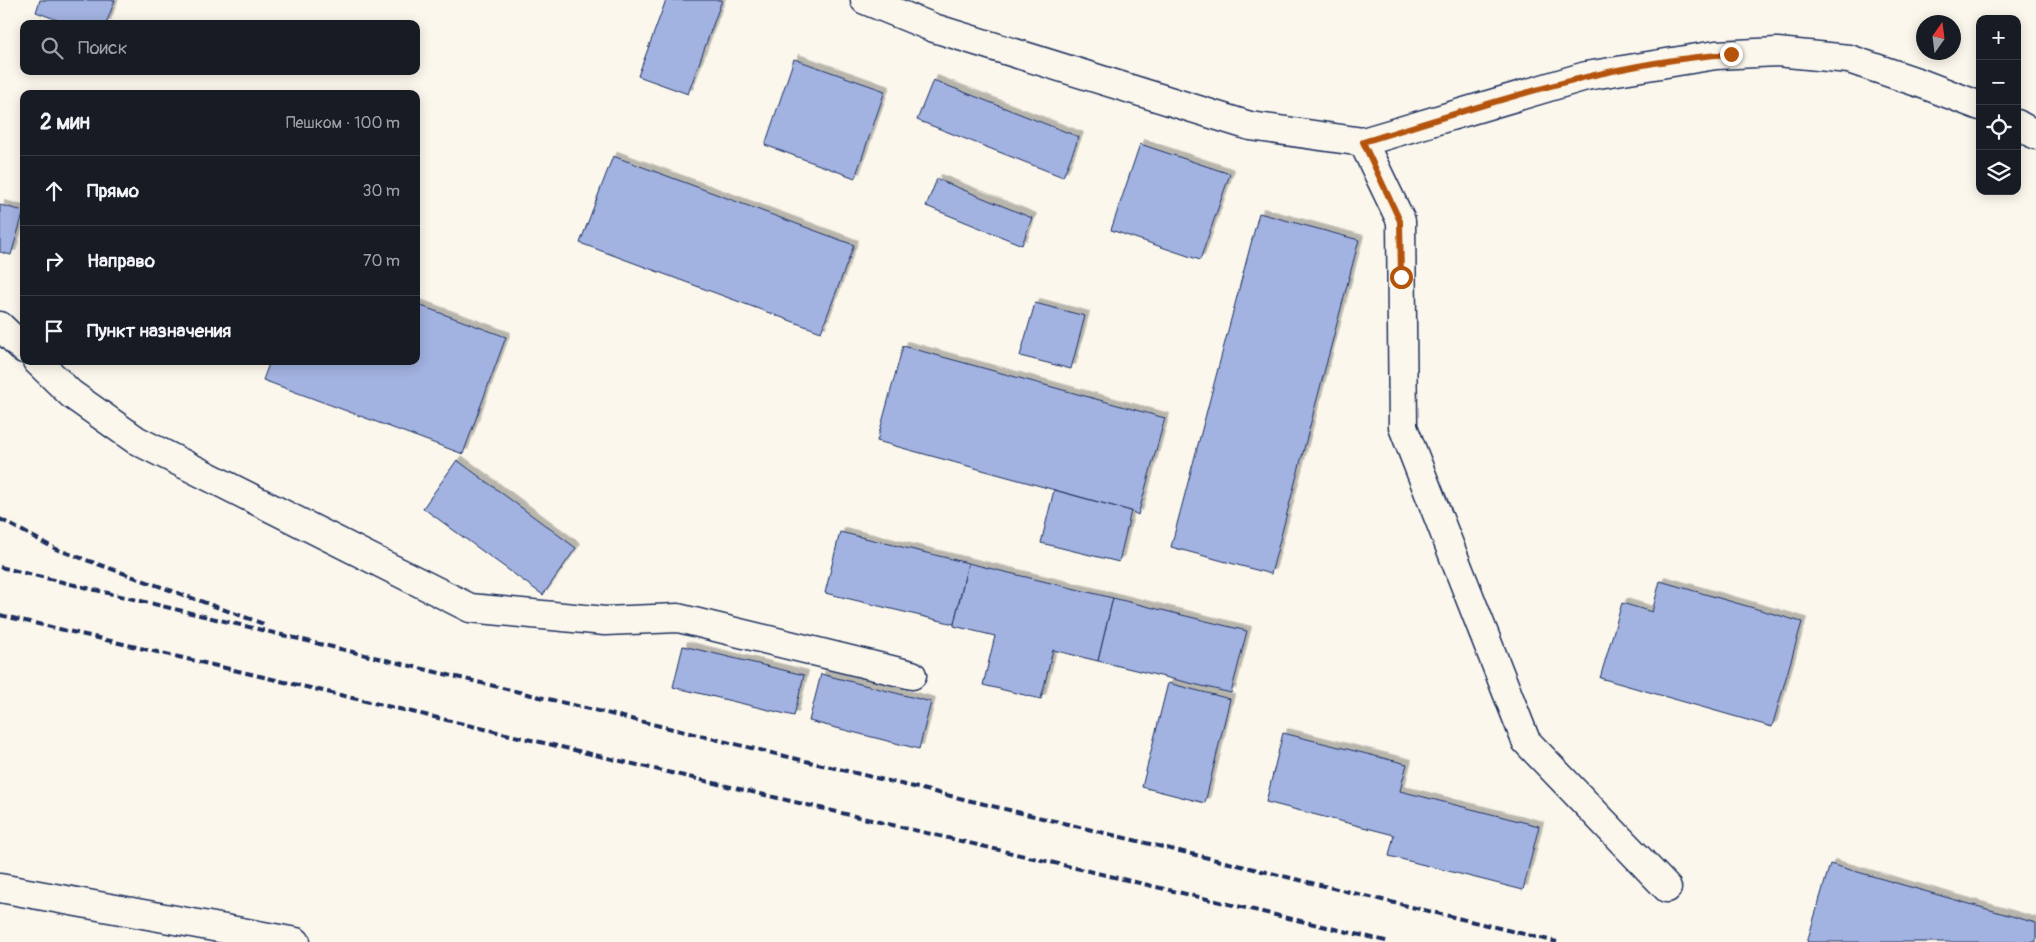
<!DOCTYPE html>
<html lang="ru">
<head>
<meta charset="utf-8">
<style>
	:root { --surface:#171b24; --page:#20242c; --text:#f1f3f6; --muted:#9ea1a6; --line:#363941 }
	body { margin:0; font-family:Pangolin,sans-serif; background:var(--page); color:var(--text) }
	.controls { position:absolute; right:15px; top:15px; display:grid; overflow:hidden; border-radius:10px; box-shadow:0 2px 12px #0003 }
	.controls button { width:45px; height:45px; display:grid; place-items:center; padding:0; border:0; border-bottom:1px solid var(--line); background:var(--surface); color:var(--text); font:25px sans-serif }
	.compass { position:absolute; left:1916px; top:15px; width:45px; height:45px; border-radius:50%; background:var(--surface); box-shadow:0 2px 12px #0003; rotate:14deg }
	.stop { position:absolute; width:15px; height:15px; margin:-11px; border:4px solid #b45309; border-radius:50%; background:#fff }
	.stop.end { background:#b45309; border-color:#fff; box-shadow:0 1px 5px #0008 }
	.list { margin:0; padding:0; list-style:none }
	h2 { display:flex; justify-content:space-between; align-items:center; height:65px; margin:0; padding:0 20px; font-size:21px }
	h2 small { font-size:16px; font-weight:400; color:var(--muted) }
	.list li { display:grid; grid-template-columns:32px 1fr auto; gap:15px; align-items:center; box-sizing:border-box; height:70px; padding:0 20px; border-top:1px solid var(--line) }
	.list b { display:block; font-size:19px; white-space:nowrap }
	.list em { font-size:16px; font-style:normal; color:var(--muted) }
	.icon { flex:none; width:28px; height:28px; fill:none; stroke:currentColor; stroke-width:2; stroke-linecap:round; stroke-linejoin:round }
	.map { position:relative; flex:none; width:2036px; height:942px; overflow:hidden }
	.search { position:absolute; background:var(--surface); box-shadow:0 2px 12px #0003; left:20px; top:20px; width:400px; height:55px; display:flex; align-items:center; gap:12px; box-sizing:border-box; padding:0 18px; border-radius:10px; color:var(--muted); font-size:19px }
	.panel { position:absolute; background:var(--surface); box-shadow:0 2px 12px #0003; left:20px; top:90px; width:400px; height:275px; border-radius:10px }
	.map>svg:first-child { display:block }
	.building { fill:#a2b2e1; stroke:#1b2f5e; filter:url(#shadow) }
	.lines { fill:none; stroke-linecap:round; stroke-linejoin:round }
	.minor-casing { stroke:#1b2f5e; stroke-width:31 }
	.highway-casing { stroke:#1b2f5e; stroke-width:31 }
	.minor { stroke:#fbf7ec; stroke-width:28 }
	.highway { stroke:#fbf7ec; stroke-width:28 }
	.rail { stroke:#1b2f5e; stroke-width:4; stroke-dasharray:8 4; stroke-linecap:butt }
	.route { stroke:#b45309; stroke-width:6 }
</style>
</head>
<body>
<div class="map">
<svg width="2036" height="942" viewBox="0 0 2036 942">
	<defs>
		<filter id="shadow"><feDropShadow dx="4.5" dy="-4.5" stdDeviation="0" flood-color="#0004"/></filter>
	</defs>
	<rect width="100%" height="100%" fill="#fbf7ec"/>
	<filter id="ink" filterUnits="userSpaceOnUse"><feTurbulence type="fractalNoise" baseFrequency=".02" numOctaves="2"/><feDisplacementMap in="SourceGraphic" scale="10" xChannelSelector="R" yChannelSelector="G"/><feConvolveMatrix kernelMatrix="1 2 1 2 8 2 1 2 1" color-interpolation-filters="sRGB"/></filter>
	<g filter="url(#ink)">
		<g class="building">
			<path d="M40,0H115L106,24H68L36,12Z"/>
			<path d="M666,0H722L688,94L638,76Z"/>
			<path d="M794,59L885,91L855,178L765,145Z"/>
			<path d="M933,80L1079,137L1063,177L917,120Z"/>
			<path d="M1140,144L1230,174L1200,260L1111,230Z"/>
			<path d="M613,156L854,245L821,332L580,243Z"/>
			<path d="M937,179L1032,218L1022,245L926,206Z"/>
			<path d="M0,205L24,211L11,255L0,252Z"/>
			<path d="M1259,213L1359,240L1271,574L1171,547Z"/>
			<path d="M1035,303L1085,316L1071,369L1020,356Z"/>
			<path d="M416,304L506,337L463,454L263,380L270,361H416Z"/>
			<path d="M903,346L1165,418L1138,515L1131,511L877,441Z"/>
			<path d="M457,460L576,548L543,595L423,508Z"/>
			<path d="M1054,490L1131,511L1119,562L1041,543Z"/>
			<path d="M840,532L968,563L954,624L825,593Z"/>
			<path d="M968,563L1113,598L1098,661L1053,650L1041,699L983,685L995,636L954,626V624Z"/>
			<path d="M1660,581L1802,622L1772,727L1600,678L1622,603L1652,612Z"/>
			<path d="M1113,598L1247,631L1231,693L1098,661Z"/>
			<path d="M683,646L804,675L794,716L673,687Z"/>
			<path d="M821,674L931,702L919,749L809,721Z"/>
			<path d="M1168,683L1230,699L1205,803L1142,787Z"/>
			<path d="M1283,733L1407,764L1400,791L1539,826L1523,890L1389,856L1394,835L1266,802Z"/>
			<path d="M1830,864L2036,923V942H1807Z"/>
		</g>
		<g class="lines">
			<g class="minor-casing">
				<g id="minor">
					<path d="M865,0L934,28L1250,126L1363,142L1586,76L1716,55L1777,52L1849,59L1920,83L1980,106"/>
					<path d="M2017,124L2036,135"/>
					<path d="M1363,142L1401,221L1403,427L1526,741L1667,888"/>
					<path d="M0,326L24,349"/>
					<path d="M37,361L71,394L136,440L470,608L605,621L678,618L912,675"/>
				</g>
			</g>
			<g class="highway-casing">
				<path id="highway" d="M0,888L296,942"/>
			</g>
			<use href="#minor" class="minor"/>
			<use href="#highway" class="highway"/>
			<g class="rail">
				<path d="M0,519L56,549L264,624"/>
				<path d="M0,567L1557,942"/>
				<path d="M0,615L1390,942"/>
			</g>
		</g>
	</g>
	<g class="lines" filter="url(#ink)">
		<path class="route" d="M1401,277L1400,221L1363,142C1483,106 1605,62 1731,54"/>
	</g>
</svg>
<div class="controls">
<button>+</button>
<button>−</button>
<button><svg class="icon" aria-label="locate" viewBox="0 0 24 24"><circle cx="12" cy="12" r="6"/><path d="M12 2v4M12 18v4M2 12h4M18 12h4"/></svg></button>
<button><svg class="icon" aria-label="layers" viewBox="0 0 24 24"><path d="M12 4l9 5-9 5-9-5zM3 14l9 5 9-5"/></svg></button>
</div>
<svg class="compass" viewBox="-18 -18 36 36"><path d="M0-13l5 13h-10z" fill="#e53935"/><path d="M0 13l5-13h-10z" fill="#9ea1a6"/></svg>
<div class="stop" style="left:1401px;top:277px"></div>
<div class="stop end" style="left:1731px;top:54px"></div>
<div class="search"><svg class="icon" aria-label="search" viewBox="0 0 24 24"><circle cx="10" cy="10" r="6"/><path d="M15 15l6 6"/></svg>Поиск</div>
<section class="panel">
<h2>2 мин<small>Пешком · 100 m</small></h2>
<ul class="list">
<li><svg class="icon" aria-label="ahead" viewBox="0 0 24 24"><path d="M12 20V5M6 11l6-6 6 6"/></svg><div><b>Прямо</b></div><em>30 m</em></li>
<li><svg class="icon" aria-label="right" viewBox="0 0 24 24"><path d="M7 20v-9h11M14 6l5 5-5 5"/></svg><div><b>Направо</b></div><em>70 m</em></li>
<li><svg class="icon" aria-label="arrive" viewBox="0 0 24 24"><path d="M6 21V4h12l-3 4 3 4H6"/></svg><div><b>Пункт назначения</b></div></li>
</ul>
</section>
</div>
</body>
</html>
